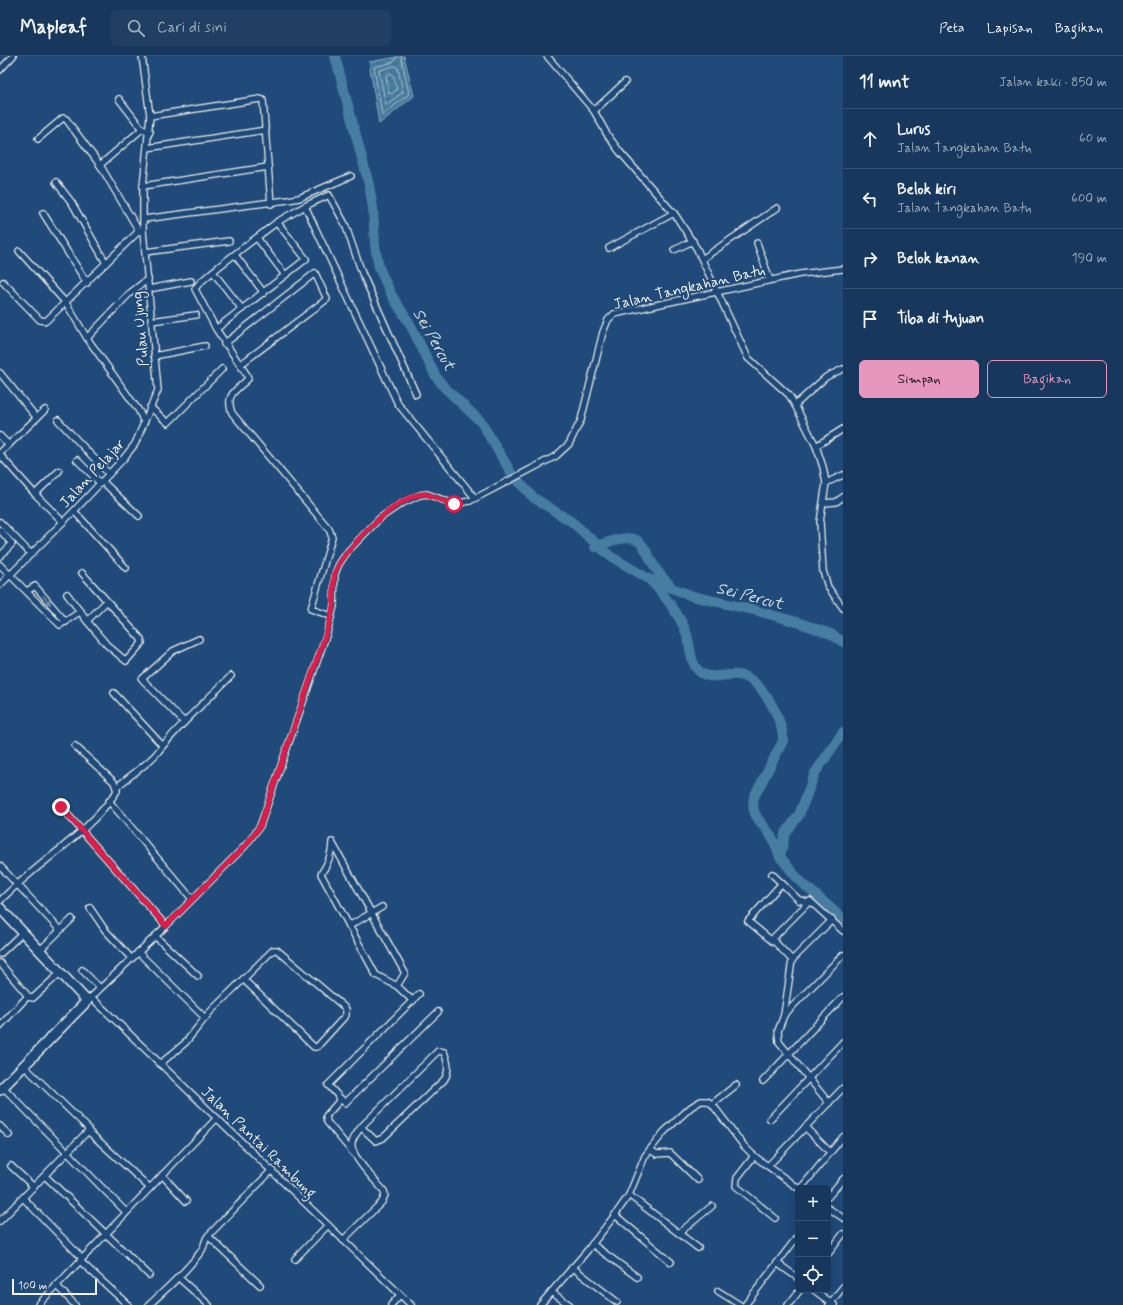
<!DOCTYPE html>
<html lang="id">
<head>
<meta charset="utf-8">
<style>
	:root { --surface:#17385c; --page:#203f62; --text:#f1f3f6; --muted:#9eacbb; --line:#365272; --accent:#e797bd }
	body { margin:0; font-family:Mynerve,sans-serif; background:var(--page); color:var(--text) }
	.controls { position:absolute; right:12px; bottom:12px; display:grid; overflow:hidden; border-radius:6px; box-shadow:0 4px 16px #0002 }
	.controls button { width:36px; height:36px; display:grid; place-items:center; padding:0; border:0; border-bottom:1px solid var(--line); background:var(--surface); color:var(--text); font:20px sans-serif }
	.scale { position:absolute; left:12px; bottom:10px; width:85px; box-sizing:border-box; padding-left:4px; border:2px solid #f4f1e8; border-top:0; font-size:11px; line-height:14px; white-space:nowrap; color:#f4f1e8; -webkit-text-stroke:3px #1f4a7a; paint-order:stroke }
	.stop { position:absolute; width:12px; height:12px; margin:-9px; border:3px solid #e11d48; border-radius:50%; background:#fff }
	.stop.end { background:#e11d48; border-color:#fff; box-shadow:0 1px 4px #0008 }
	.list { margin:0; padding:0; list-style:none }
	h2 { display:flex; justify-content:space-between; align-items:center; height:52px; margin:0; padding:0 16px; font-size:17px }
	h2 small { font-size:13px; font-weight:400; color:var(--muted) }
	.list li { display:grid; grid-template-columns:26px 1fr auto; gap:12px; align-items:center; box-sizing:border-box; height:60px; padding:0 16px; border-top:1px solid var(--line) }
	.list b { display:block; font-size:15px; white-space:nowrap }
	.list p { margin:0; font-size:13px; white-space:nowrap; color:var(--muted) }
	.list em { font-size:13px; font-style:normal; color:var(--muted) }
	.actions { display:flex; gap:8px; padding:12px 16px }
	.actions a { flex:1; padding:9px 0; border:1px solid var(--accent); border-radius:6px; text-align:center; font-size:14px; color:var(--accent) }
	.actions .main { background:var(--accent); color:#111 }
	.icon { flex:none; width:22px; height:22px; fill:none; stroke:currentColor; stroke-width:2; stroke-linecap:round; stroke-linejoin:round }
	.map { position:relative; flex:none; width:843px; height:1249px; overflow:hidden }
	header { display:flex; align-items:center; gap:24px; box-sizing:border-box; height:56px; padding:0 20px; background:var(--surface); border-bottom:1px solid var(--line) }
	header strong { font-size:19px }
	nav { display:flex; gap:22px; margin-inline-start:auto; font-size:14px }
	.search { width:280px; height:36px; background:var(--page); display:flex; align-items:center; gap:10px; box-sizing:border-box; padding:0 14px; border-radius:6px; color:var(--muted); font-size:15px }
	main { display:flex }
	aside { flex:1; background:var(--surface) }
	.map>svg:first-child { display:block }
	.water { fill:url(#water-waves); stroke:#8cabbd }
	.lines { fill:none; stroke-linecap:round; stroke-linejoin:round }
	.shore { stroke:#aec3cc; stroke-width:1 }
	.river { stroke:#467da1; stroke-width:10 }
	.minor-casing { stroke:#f4f1e8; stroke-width:8 }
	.primary-casing { stroke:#f4f1e8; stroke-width:12 }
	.minor { stroke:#1f4a7a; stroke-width:5.5 }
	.primary { stroke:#1f4a7a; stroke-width:9 }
	.oneway { fill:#748da6 }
	.route { stroke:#e11d48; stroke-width:5 }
	.labels { text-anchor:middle; stroke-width:4; stroke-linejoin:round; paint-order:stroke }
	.street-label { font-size:15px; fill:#f4f1e8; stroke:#1f4a7a }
	.water-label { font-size:16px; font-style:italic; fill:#dae0dd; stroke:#1f4a7a }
</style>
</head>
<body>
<header>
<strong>Mapleaf</strong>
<div class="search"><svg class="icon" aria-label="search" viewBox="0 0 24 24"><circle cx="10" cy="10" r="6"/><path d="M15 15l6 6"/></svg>Cari di sini</div>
<nav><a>Peta</a><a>Lapisan</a><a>Bagikan</a></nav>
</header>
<main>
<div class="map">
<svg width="843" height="1249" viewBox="0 0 843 1249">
	<defs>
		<pattern id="water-waves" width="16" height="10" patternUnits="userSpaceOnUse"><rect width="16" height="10" fill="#467da1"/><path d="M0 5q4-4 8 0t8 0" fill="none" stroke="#476578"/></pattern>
	</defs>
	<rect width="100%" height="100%" fill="#1f4a7a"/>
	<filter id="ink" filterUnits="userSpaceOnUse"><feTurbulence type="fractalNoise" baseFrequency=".025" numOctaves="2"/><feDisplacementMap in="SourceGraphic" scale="8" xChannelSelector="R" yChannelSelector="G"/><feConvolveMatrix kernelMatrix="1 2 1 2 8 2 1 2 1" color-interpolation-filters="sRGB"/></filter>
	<g filter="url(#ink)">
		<path class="water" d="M404,0L414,40L379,68L369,6Z"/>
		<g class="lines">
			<g class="shore">
				<path d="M397,0L394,6L374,11L382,59L409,38L401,0"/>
				<path d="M395,10L398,12L403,36L386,49L379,15Z"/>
				<path d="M391,17L393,19L397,34L391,38L389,37L386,20Z"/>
			</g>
			<g class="river">
				<path d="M335,0L369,129L373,152L375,189L379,212L392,240L410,268L435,319L444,331L481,366L513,420L534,442L572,466L610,500L649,523L692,540L754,554L797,566L831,578L843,586"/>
				<path d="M595,491C656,466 636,499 669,528"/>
				<path d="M650,524C664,538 679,558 686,576C691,588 689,607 700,616C710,625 726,617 738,619C761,621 784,664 783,685L754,741C750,761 762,765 771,780C775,786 777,794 780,801"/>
				<path d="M843,676L815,717L799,759L785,778L780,801L799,824L843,863"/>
			</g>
			<g class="minor-casing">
				<g id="minor">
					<path d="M547,0L594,55L608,80L620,96L676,160L697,193L748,302L789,339L795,349L816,390L823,411L826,427L820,466L823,515L828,531L843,552"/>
					<path d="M0,14L13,0"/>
					<path d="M119,43L142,73"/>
					<path d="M594,55L625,26"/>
					<path d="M150,60L260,43L263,44L271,148"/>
					<path d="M38,83L63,62L66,63L100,109L139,175"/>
					<path d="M147,92L266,74"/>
					<path d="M100,109L142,73L150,76"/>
					<path d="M56,126L72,147L106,207"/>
					<path d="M143,130L268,111"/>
					<path d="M305,150L398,348L475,442"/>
					<path d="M43,157L87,227"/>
					<path d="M144,163L288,144L299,142L351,120"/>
					<path d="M277,166L305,150L329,139L345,168L362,217L416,338"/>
					<path d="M257,182L285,219"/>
					<path d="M757,187L770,224"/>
					<path d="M609,192L674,157"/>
					<path d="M674,194L693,185"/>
					<path d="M19,195L66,247L87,282L139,355L144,366"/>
					<path d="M145,196L229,185"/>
					<path d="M235,199L264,237"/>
					<path d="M702,203L777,152"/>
					<path d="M213,216L242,253"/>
					<path d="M3,226L40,264L46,265L139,175H143"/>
					<path d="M149,233L191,225"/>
					<path d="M151,265L196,259"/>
					<path d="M216,273L306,203L277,166C265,176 199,223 195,233L216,273L247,319L248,323C235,335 225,339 232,357L329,473L332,481L311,553L331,560"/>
					<path d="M87,282L129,238L148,223"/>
					<path d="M224,288L315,217L327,243L240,309"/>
					<path d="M154,300L205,290"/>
					<path d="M0,317L37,362"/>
					<path d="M795,349L826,321L843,313"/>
					<path d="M150,351L168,367L222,313"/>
					<path d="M58,364L109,418"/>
					<path d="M0,380L9,389"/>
					<path d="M816,390L843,373"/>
					<path d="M0,397L45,354"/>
					<path d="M0,399L35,438L63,466"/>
					<path d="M77,404L100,427"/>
					<path d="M102,425L139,460"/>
					<path d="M826,427L843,419"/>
					<path d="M35,438L59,415"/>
					<path d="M824,447L836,446L843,441"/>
					<path d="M74,455L126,512"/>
					<path d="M0,466L31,498"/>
					<path d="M0,474L12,488L0,500"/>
					<path d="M0,509L60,569L81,555"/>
					<path d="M82,517L141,583L142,587L126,605L107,589L87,565"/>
					<path d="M0,529L74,455L124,402L135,388L158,334L143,175V130L150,60L142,0"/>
					<path d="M27,535L35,530L66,566"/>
					<path d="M67,538L87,565L107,545"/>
					<path d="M114,637L162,689"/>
					<path d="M184,666L142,623L173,595L199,583"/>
					<path d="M117,731C129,720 146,710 157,697C179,669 206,645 231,620"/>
					<path d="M109,745L192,843"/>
					<path d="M61,751L166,870"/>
					<path d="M332,786C332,799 328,808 321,818L376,919L397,930L413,945"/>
					<path d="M333,788L405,917L397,930"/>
					<path d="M0,810L60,874"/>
					<path d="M772,818L799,844L807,846"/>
					<path d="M0,845C37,806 87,780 117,735L114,726L75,690"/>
					<path d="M90,852L105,874L131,902"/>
					<path d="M349,870L382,851"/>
					<path d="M155,880L198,920"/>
					<path d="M772,885L748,865L782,827"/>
					<path d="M40,894L72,863"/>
					<path d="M138,896L205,962"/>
					<path d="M0,898L22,877"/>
					<path d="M792,904L832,864"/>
					<path d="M0,907L28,940"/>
					<path d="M82,914L100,932"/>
					<path d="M91,941L411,1249"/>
					<path d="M87,945L166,870L246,789L260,770L327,577L334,550L335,518L339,508L348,495L380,462L401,448L420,439L427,438L454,448L470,445L556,400L569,388L581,364L603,276L608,264L614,258L800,218L843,213"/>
					<path d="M784,959L843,899"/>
					<path d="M0,970L27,941L33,942L60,917"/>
					<path d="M160,1008L185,987L210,956L273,894H277L343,950L346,953V959L317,991H314L243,923"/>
					<path d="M24,1010L88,1072V1075L150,1132"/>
					<path d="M763,1025L843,941"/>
					<path d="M3,1031L126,1156"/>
					<path d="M341,1043L328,1029L419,938"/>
					<path d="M829,1047L779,986L778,975L784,959L792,904L772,883L810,845L843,875"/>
					<path d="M712,1048L736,1029"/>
					<path d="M770,1063L843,986"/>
					<path d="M0,1070L9,1079"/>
					<path d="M805,1071L830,1096"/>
					<path d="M650,1094L657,1098L670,1097L698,1124"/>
					<path d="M353,1097L327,1066L326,1060L341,1043L345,1047L438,956"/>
					<path d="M754,1100L737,1122L736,1130L775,1162"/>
					<path d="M11,1110L34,1131"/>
					<path d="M768,1110L843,1032"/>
					<path d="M162,1119L186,1145"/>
					<path d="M45,1120L149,1219"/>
					<path d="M801,1132L843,1081"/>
					<path d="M629,1139L698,1192"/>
					<path d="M828,1141L843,1123"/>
					<path d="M23,1142L82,1202"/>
					<path d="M828,1152L843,1162"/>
					<path d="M615,1159L671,1206"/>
					<path d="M0,1165L88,1075"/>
					<path d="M679,1177L712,1150"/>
					<path d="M208,1180L260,1229"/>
					<path d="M343,1184L382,1146L385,1139L384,1135C376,1125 349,1099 352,1087C353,1081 358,1076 361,1071L438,995L444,996C448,1006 450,1015 444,1024L383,1082L376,1085L361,1071"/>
					<path d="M592,1188L637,1221"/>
					<path d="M828,1198L843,1178"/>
					<path d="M295,1203L328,1169"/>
					<path d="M80,1205L128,1249"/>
					<path d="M777,1207L798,1222"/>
					<path d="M572,1211L617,1246"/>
					<path d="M178,1221L209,1249"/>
					<path d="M56,1229L75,1249"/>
					<path d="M814,1234L834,1249"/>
					<path d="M718,1235L740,1249"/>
					<path d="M551,1236L570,1249"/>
					<path d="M38,1249L217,1062"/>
					<path d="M149,1249C167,1232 188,1214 202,1194C205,1189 204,1185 208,1180L272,1114"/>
					<path d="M391,1249L400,1239"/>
					<path d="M540,1249L587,1195L615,1159L629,1139L645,1100L664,1076L691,1051L701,1045H707L712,1048L744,1090L754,1100L798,1132"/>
					<path d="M745,1249L798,1180"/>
					<path d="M788,1249L800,1234"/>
					<path d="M829,1249L843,1231"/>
				</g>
			</g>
			<g class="primary-casing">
				<path id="primary" d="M0,852L87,945L0,1034"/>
			</g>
			<use href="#minor" class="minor"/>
			<use href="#primary" class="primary"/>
		</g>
		<defs><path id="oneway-solid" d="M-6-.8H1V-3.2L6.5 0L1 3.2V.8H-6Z"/></defs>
		<use class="oneway" href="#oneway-solid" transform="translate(47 544) rotate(50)"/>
	</g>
	<g class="lines" filter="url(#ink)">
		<path class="route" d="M61,751L166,870L246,789L260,770L326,577C329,568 332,559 333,550C335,539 332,527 335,516C344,493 399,437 425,438C433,439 445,447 454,448"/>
	</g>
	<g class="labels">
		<g class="street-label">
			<text transform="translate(689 231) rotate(-13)" y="5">Jalan Tangkahan Batu</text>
			<text transform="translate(140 273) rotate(-95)" y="5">Pulau Ujung</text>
			<text transform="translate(92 417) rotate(-47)" y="5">Jalan Pelajar</text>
			<text transform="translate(259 1086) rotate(44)" y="5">Jalan Pantai Rambung</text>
		</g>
		<g class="water-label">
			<text transform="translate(435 283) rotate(60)" y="6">Sei Percut</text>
			<text transform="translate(750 539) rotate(14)" y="6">Sei Percut</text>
		</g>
	</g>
</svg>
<div class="controls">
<button>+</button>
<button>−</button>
<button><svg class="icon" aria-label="locate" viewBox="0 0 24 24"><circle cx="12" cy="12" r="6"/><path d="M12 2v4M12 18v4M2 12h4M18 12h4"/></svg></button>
</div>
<div class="scale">100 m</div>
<div class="stop" style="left:454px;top:448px"></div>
<div class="stop end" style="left:61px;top:751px"></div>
</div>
<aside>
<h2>11 mnt<small>Jalan kaki · 850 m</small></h2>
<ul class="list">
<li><svg class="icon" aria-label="ahead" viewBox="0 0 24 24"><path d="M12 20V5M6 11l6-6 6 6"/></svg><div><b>Lurus</b><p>Jalan Tangkahan Batu</p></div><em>60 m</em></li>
<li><svg class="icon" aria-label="left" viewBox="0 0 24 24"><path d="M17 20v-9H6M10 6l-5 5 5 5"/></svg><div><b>Belok kiri</b><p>Jalan Tangkahan Batu</p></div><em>600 m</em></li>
<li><svg class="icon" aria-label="right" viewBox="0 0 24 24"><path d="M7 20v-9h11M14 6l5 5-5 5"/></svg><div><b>Belok kanan</b></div><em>190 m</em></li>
<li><svg class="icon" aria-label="arrive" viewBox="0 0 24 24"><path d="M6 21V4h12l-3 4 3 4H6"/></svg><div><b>Tiba di tujuan</b></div></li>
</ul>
<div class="actions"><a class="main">Simpan</a><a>Bagikan</a></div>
</aside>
</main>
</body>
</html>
